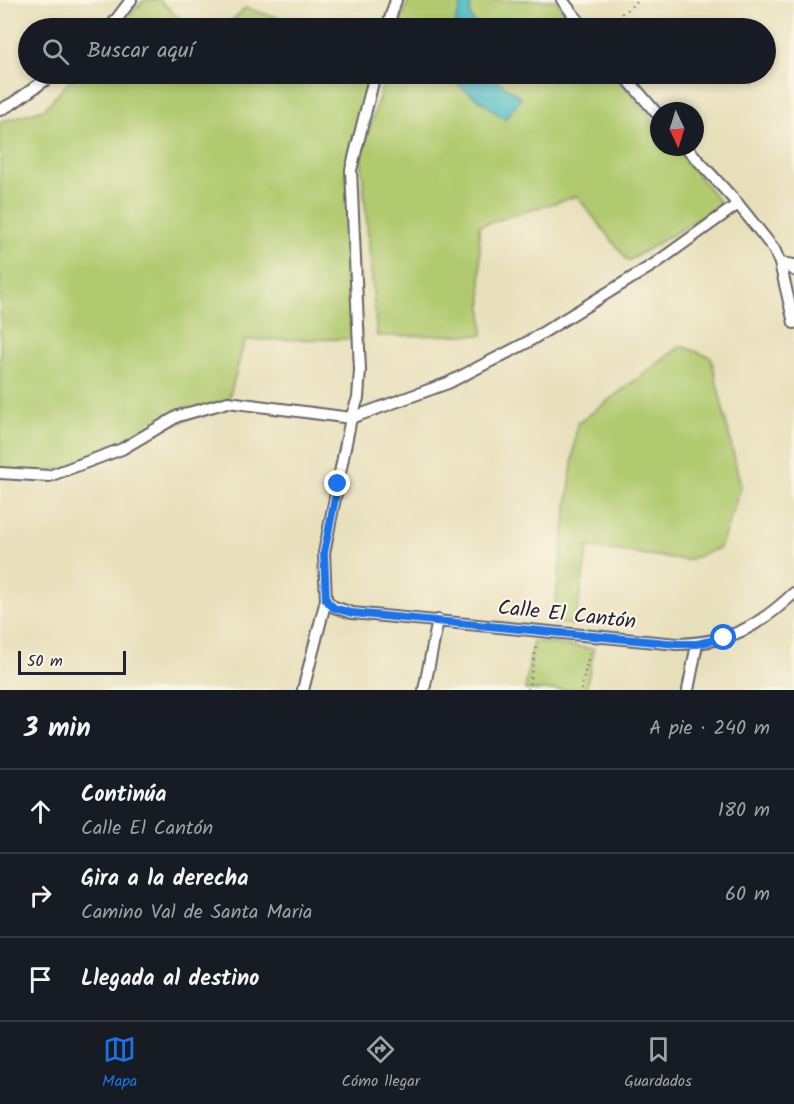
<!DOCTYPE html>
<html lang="es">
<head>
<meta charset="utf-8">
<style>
	:root { --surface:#171b24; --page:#20242c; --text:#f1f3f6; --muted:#9ea1a6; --line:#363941; --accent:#1a73e8 }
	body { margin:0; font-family:Kalam,sans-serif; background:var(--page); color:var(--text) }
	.compass { position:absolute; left:650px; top:102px; width:54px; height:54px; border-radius:50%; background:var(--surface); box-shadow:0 3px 9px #0003; rotate:176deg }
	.scale { position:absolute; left:18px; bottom:15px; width:108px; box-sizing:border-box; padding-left:6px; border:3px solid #22223b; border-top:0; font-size:16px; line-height:21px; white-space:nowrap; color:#22223b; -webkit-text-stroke:4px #fcf5e5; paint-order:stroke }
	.stop { position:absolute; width:18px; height:18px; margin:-14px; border:4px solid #1a73e8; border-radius:50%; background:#fff }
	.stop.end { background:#1a73e8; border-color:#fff; box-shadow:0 2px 6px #0008 }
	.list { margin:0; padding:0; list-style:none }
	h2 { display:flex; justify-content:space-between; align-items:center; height:78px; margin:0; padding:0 24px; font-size:26px }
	h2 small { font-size:20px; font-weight:400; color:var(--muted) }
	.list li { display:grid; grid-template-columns:39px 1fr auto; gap:18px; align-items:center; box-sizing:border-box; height:84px; padding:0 24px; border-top:2px solid var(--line) }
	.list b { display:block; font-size:22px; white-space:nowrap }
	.list p { margin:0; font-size:20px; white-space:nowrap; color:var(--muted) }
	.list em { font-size:20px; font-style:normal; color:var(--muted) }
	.icon { flex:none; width:33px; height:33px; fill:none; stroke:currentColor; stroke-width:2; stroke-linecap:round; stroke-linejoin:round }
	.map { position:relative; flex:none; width:794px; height:690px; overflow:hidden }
	.search { position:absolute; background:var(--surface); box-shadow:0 3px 9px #0003; left:18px; right:18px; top:18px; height:66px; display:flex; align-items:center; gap:15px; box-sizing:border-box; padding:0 21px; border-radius:33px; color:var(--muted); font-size:22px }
	.sheet { height:330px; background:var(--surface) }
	nav { display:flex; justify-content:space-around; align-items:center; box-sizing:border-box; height:84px; border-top:2px solid var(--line); background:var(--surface); font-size:16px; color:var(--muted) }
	nav a { display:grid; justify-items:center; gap:3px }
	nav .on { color:var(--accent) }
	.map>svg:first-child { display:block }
	.green { fill:#b1ca70; stroke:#6a7656; stroke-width:1.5 }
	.water { fill:#4cbbc4; stroke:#376e80; stroke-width:1.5 }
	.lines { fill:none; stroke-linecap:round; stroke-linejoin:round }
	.service-casing { stroke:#676467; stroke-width:8 }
	.minor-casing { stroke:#676467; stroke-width:14 }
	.path { stroke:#676467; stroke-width:2; stroke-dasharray:1.5 4.5; stroke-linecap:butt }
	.service { stroke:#fff; stroke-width:5 }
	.minor { stroke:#fff; stroke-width:10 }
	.route { stroke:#1a73e8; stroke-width:8 }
	.labels { text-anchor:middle; stroke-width:4.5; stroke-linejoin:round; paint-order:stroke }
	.street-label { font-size:21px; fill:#22223b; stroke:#fcf5e5 }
</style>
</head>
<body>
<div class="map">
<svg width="794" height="690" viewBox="0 0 794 690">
	<rect width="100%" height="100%" fill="#fcf5e5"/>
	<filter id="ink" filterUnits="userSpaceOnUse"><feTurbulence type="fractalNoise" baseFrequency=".0167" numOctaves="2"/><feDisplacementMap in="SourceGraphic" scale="12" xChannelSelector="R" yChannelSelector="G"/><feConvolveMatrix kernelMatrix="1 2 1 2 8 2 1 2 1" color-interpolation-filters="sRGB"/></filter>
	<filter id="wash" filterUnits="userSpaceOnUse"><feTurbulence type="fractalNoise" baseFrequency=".008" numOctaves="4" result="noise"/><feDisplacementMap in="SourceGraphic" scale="24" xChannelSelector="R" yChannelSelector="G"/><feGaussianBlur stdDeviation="1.35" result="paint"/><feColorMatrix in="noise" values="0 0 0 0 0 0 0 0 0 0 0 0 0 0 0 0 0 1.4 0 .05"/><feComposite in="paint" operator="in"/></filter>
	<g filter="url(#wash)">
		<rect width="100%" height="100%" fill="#e7dfb9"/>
		<g class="green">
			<path d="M144,0H160L189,28H118Z"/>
			<path d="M408,0H555L578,28H400Z"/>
			<path d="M245,8L313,28H224Z"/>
			<path d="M76,74H375L351,170L360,339L245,340L228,402L71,468L3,475L0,473V122L44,109Z"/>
			<path d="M386,74H615L659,128V147H675L722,205L628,261L577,196L479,226L483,335L377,336L361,157Z"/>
			<path d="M681,346L711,357L741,487L720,548L687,560L588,547L575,625L553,623L577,424Z"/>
			<path d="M533,641L594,649L586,690H525Z"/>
		</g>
		<g class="water">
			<path d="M464,0H471L470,14L474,23L472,28H456C453,18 461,14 461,3Z"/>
			<path d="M461,74H488L521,98L505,119L455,82Z"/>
		</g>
	</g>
	<g filter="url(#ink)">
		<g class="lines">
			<g class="service-casing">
				<path id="service" d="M784,266L794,273"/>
			</g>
			<g class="minor-casing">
				<g id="minor">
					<path d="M562,0L584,28"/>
					<path d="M110,28L131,0"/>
					<path d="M387,28L396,0"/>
					<path d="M623,74L659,116"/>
					<path d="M0,110L13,103L54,74"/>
					<path d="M686,147L738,204L774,249L780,263L794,323"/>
					<path d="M780,263L794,265"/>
					<path d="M0,473L49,476L122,449L178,416L228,402L351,418L448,383L526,343L656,263L738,204"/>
					<path d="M326,600L334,607L352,613L677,644C728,643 757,628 794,593"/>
					<path d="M303,690L326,600L324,553L351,418L358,398L360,370L351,170L375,74"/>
					<path d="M424,690L438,620"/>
					<path d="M688,690L697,644"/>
				</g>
			</g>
			<g class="path">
				<path d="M602,28L640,0"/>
				<path d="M528,690L537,643"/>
				<path d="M581,690L590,649"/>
			</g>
			<use href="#service" class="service"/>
			<use href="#minor" class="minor"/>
		</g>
	</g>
	<g class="lines" filter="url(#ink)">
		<path class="route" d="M338,484L324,553L326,600L334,608L352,613L677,644H697L724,638"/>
	</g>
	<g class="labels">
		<g class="street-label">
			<text transform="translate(567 614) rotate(6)" y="7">Calle El Cantón</text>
		</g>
	</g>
</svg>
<svg class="compass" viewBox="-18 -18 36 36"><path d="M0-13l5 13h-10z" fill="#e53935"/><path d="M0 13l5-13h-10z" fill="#9ea1a6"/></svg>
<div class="scale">50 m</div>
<div class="stop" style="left:724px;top:638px"></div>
<div class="stop end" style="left:338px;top:484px"></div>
<div class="search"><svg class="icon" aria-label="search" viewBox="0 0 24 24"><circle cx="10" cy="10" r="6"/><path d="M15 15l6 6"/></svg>Buscar aquí</div>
</div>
<section class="sheet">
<h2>3 min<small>A pie · 240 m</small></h2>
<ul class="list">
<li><svg class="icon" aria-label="ahead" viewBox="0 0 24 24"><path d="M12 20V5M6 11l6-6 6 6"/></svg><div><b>Continúa</b><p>Calle El Cantón</p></div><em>180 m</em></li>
<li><svg class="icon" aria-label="right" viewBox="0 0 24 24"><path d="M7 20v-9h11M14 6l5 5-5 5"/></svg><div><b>Gira a la derecha</b><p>Camino Val de Santa Maria</p></div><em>60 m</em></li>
<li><svg class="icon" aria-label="arrive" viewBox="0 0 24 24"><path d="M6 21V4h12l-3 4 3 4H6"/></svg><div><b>Llegada al destino</b></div></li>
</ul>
</section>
<nav>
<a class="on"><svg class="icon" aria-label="map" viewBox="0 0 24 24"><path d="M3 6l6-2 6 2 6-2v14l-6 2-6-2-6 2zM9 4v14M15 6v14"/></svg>Mapa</a>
<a><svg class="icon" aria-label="directions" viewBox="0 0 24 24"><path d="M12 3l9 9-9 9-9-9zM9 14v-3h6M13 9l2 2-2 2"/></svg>Cómo llegar</a>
<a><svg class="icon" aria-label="saved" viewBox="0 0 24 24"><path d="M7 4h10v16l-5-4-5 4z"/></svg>Guardados</a>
</nav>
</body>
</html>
